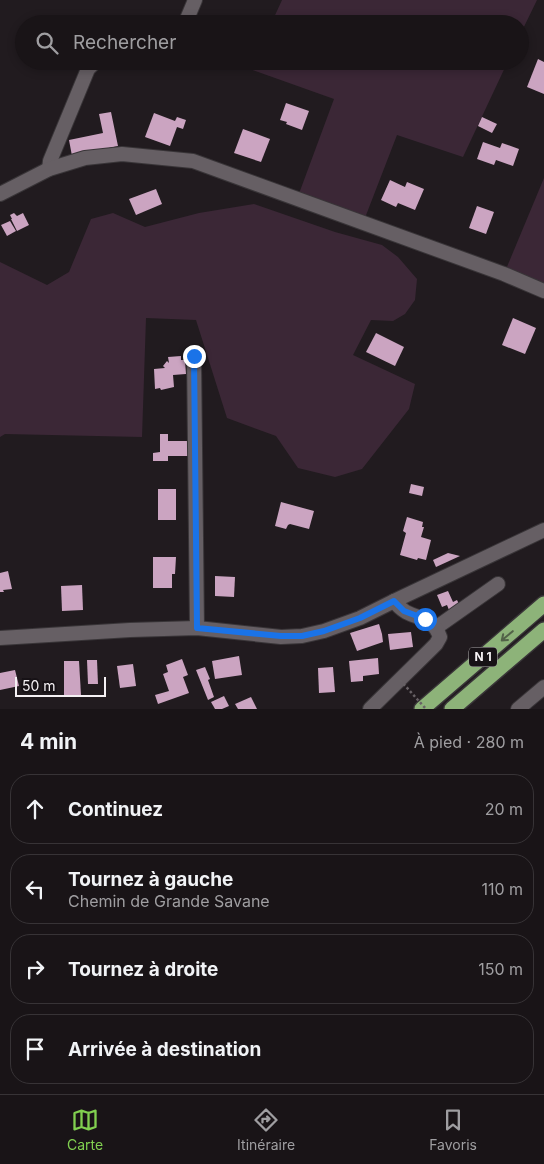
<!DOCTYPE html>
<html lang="fr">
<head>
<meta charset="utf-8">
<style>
	:root { --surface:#191417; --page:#221d20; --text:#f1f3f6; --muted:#9f9ea1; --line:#373336; --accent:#81d050 }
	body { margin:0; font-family:Inter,sans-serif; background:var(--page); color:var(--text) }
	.scale { position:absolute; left:15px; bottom:12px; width:91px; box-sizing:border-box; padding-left:5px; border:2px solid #f5f1f4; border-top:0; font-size:14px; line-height:18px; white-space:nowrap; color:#f5f1f4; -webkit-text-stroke:4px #171216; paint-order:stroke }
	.stop { position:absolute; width:15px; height:15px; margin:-11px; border:4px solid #1a73e8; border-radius:50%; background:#fff }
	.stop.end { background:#1a73e8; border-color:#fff; box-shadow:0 1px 5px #0008 }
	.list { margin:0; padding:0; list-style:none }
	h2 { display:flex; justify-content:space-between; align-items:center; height:65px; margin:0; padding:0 20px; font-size:21px }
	h2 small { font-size:16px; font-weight:400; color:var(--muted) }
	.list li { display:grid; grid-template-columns:32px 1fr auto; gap:15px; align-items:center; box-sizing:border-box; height:70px; margin:0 10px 10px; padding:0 10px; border:1px solid var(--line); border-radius:20px }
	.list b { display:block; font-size:19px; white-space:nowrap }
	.list p { margin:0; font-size:16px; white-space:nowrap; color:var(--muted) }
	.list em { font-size:16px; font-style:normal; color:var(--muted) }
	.icon { flex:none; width:28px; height:28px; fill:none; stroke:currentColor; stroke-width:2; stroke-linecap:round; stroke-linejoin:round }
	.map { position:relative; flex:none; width:544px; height:709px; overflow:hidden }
	.search { position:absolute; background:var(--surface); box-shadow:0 2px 8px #0003; left:15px; right:15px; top:15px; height:55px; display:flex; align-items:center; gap:12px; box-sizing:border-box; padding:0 18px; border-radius:28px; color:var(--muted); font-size:19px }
	.sheet { height:385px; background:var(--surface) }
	nav { display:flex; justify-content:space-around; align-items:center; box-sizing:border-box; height:70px; border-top:1px solid var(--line); background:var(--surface); font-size:14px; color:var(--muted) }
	nav a { display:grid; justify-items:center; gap:2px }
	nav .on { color:var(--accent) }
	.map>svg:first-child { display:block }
	.green { fill:#3b2736 }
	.building { fill:#cba4c1 }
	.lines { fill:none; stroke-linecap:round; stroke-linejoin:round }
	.minor-casing { stroke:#393538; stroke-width:16 }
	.highway-casing { stroke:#393538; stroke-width:18 }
	.minor { stroke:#665f64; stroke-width:14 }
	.highway { stroke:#8db379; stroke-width:15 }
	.path-bridge { stroke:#686266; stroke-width:2.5; stroke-dasharray:2.5 2.5; stroke-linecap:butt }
	.oneway { stroke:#526248 }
	.route { stroke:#1a73e8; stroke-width:6 }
	.labels { text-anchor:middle; stroke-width:5; stroke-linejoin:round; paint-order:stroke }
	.shield { fill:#171216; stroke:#b2aeb1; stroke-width:1 }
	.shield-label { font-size:12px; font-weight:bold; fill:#f5f1f4 }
</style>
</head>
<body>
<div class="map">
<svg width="544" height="709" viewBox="0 0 544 709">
	<rect width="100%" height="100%" fill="#211b1f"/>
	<g class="green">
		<path d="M282,0H537L520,35V24H271Z"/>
		<path d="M254,61H508L463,157L397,135L363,223L297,199L334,99L250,69Z"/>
		<path d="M544,178V291L504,274Z"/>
		<path d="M254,204L335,232L382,245L398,257L417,279L415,300L405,314L393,321L371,320L353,355L415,384L409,409L362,469L335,477L298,468L276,436L227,418L196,320L146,318L142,437L5,434L0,437V262L47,285L69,272L91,219L113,213L145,227L199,213Z"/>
	</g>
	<g class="building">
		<path d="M538,59L544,62V94L527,87Z"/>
		<path d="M286,103L309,111L302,130L286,124L287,122L280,120Z"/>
		<path d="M111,112L118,146L72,156L69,140L103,133L99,114Z"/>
		<path d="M154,113L175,121L177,117L186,120L183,129L177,127L170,146L145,137Z"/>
		<path d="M482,117L497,124L492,133L478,126Z"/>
		<path d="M243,129L270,139L261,162L234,153Z"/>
		<path d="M483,142L500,148L502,143L519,149L513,166L496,160L494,165L477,159Z"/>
		<path d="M390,180L405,187L407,182L424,189L415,210L398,203L396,207L381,200Z"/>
		<path d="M156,189L162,204L136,215L129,199Z"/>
		<path d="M477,206L494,212L486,234L469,228Z"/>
		<path d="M14,213L17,216L23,213L29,225L17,231L11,219H12L10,215Z"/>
		<path d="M10,221L16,231L7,236L1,225Z"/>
		<path d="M513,318L536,328L525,354L502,345Z"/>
		<path d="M376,333L404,347L395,366L366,352Z"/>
		<path d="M181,356V360H185L186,374L173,375L174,387L161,390L160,388L155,389L154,369L165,368L163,366L167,361L169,363L168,357Z"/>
		<path d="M160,434H168V441H189V456H168V461H153V453L160,452Z"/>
		<path d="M411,484L424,487L422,496L409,493Z"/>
		<rect x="158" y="489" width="18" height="31"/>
		<path d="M281,502L314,511L309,529L290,524L288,525L286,529L275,526Z"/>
		<path d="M407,517L423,522L422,527H424L421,537L431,540L426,560L418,558L417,560L400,555L406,533L403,531Z"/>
		<path d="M448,553L460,556L436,567L433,560Z"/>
		<path d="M153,557H176L175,574H172V588H153Z"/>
		<path d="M8,571L12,589L3,590L4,592H0V573Z"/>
		<path d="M215,576L235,577L234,597L215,596Z"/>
		<path d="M82,585L83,610L62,611L61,586Z"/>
		<path d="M448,591L453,602L457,600L460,606L449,610L447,605L442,607L437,595Z"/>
		<path d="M379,624L382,634L383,642L357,651L350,633Z"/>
		<path d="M411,632L413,647L390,650L388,634Z"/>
		<path d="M239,656L242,675L215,679L212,661Z"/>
		<path d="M378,658L379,674L363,676V681L351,682L349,661Z"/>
		<path d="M182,659L188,675L183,677L189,693L158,704L155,695L169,691L163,674L168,672L166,665Z"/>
		<path d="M87,660H97L98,684H88Z"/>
		<path d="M64,661H79L81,695H64Z"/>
		<path d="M133,664L136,686L120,688L117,666Z"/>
		<path d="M205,667L210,679L208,680L214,697L208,700L196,670Z"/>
		<path d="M333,667L335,692L319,693L318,668Z"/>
		<path d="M15,670L19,686L0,690V673Z"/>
		<path d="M224,696L229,706L222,709H215L211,702Z"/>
		<path d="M251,697L257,709H238L235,704Z"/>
	</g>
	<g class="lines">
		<g class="minor-casing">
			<g id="minor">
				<path d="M187,19L195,0"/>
				<path d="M49,169L50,161L88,69L96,61"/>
				<path d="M0,194L49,169L85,158L122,154L193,161L504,274L544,291"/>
				<path d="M194,356L197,628"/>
				<path d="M437,627L498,584"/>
				<path d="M0,638L130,630L197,628L281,637L302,636L324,631L360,618L394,601L544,530"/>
				<path d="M370,709L430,650L436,644L440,637C433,617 421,620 406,612C401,609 397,605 394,601"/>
				<path d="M518,709L544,687"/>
			</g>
		</g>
		<g class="highway-casing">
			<g id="highway">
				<path d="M422,709L544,604"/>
				<path d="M452,709L544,630"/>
			</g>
		</g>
		<use href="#minor" class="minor"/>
		<use href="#highway" class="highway"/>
		<path class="path-bridge" d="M400,680L426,709"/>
	</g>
	<defs><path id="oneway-shaft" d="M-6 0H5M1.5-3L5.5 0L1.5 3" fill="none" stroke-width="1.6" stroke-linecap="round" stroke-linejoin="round" transform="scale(1.25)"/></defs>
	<use class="oneway" href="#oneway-shaft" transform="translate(507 636) rotate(140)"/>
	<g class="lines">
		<path class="route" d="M194,356L197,628L281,636H302L324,631L360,618L394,601L404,611L425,619"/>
	</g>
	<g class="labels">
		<rect class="shield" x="469" y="647.5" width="28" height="19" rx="4"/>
		<g class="shield-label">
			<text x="483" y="661">N 1</text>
		</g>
	</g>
</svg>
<div class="scale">50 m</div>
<div class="stop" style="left:425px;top:619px"></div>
<div class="stop end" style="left:194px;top:356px"></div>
<div class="search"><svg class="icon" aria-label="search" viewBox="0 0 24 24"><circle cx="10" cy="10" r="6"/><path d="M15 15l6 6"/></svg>Rechercher</div>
</div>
<section class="sheet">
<h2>4 min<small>À pied · 280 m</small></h2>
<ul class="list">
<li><svg class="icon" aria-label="ahead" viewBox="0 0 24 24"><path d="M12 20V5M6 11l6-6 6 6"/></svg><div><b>Continuez</b></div><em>20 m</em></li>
<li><svg class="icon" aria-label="left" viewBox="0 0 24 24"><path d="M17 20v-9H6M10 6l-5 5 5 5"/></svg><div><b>Tournez à gauche</b><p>Chemin de Grande Savane</p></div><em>110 m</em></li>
<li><svg class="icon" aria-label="right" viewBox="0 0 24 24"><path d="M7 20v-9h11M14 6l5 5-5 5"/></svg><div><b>Tournez à droite</b></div><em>150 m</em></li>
<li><svg class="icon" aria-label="arrive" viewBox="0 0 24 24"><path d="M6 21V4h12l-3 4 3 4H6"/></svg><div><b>Arrivée à destination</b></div></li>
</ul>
</section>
<nav>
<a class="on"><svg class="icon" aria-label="map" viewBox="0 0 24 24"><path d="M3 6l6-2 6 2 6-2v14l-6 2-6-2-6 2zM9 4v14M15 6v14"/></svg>Carte</a>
<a><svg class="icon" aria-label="directions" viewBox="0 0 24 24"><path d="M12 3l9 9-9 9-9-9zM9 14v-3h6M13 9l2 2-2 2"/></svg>Itinéraire</a>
<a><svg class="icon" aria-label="saved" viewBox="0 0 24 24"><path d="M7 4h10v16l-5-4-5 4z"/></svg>Favoris</a>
</nav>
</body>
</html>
